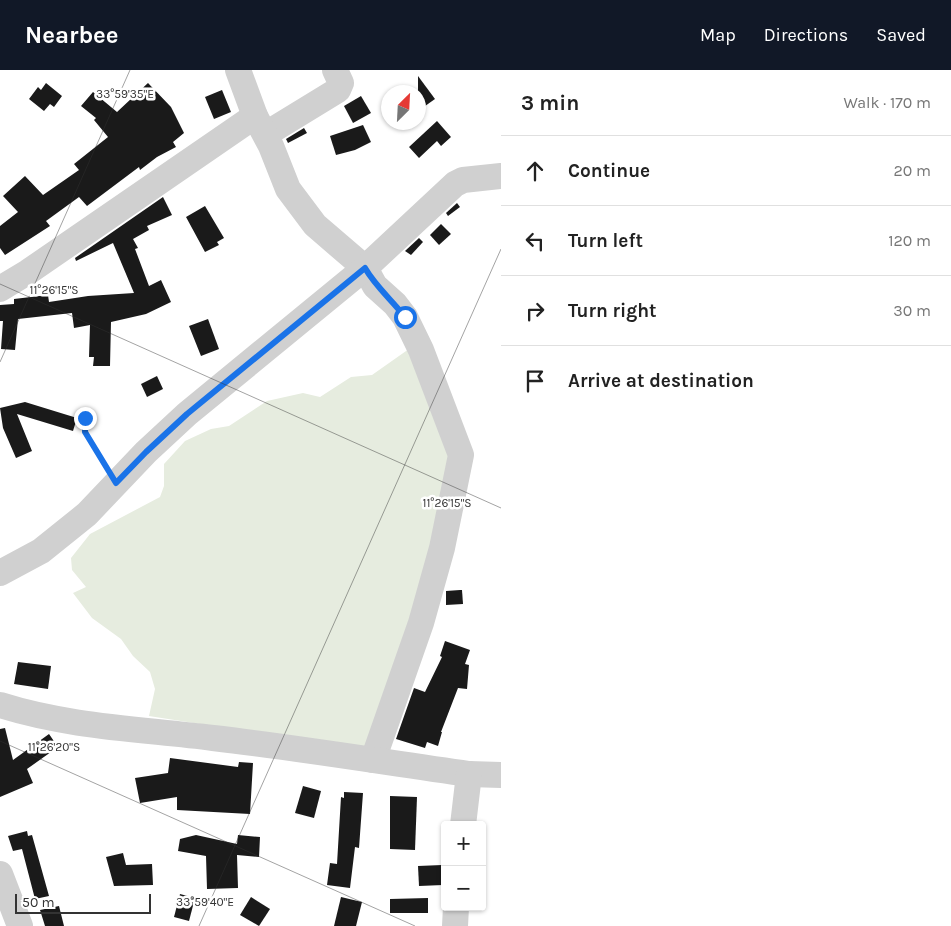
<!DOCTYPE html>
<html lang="en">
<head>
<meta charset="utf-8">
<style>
	:root { --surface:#fff; --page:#f2f2f2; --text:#222; --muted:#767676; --line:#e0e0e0; --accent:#111827 }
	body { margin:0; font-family:Karla,sans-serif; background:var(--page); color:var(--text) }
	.controls { position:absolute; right:15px; bottom:15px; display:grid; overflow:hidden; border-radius:5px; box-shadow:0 1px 4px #0004 }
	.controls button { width:45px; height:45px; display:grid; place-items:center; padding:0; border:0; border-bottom:1px solid var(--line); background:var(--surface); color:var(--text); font:25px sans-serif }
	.compass { position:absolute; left:381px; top:15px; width:45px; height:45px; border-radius:50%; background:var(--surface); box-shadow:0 1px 4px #0004; rotate:24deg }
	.scale { position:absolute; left:15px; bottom:12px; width:136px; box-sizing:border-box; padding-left:5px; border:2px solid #333; border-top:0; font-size:14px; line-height:18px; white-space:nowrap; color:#333; -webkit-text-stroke:4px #fff; paint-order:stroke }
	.stop { position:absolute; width:15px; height:15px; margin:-11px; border:4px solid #1a73e8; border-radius:50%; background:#fff }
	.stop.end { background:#1a73e8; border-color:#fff; box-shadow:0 1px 5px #0008 }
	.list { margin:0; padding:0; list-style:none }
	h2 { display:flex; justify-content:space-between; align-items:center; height:65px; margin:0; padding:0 20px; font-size:21px }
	h2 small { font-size:16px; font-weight:400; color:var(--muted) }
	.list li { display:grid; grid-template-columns:32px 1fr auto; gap:15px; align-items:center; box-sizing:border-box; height:70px; padding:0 20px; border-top:1px solid var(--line) }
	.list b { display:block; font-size:19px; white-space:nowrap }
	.list em { font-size:16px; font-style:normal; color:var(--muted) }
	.icon { flex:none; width:28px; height:28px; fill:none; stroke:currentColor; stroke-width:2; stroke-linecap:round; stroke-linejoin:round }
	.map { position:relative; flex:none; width:501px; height:856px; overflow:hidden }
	header { display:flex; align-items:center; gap:30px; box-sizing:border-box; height:70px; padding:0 25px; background:var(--accent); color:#fff }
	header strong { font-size:24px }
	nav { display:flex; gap:28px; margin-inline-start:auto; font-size:18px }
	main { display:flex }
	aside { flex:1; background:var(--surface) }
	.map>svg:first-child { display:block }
	.green { fill:#e6ecdf }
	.building { fill:#1a1a1a }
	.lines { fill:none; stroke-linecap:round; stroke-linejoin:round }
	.path { stroke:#cdcdcd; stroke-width:3; stroke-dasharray:2.5 2.5; stroke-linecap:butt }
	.minor { stroke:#d0d0d0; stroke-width:26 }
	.route { stroke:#1a73e8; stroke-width:6 }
	.ticks { fill:none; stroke:#333; stroke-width:1; stroke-opacity:0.45 }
	.ticks-label { font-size:12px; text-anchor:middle; fill:#333; stroke:#fff; stroke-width:5; stroke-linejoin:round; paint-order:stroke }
</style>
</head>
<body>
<header>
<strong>Nearbee</strong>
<nav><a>Map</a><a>Directions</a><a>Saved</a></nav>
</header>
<main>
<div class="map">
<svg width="501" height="856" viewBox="0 0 501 856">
	<rect width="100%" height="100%" fill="#fff"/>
	<path class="green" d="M416,274L457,383L445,441L366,680L149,646L155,619L150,602L133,586L121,569L92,548L73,523L86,517L72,500L71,488L90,464L160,427L164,416V394L185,371L211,359L229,356L267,331L303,323L320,327L351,307L372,305Z"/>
	<g class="building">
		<path d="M418,6L435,29L418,41Z"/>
		<path d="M46,13L62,26L54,37L50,34L44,41L29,29L38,17L41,20Z"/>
		<path d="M148,13L171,37L184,63L173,72L176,77L157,87L140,100L139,97L87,136L79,127L46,151L50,156L5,185L0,178V156L18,142L3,126L25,106L43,125L79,100L74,94L108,67L94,50L96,48L81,36L93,22L117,42Z"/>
		<path d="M222,20L231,42L214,49L205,27Z"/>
		<path d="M361,26L371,43L353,53L344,36Z"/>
		<path d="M437,51L451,67L441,76L437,71L419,88L409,77Z"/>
		<path d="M363,55L371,72L355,80L336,85L330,66Z"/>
		<path d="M304,58L307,63L288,73L286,69Z"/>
		<path d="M163,127L172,145L147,156L149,160L133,169L138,178L135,179L149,216L161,210L171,232L146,244L111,252L110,296H93L94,287H89L90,255L74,258L72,243L18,249L15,280L1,279L3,251H0V235L14,234V229L48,225L49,232L88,226L134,223L113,173L76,191L75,188Z"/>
		<path d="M457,133L460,137L448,146L446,143Z"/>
		<path d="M205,136L224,168L217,172L219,175L205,182L186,147Z"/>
		<path d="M441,154L451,164L439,175L430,165Z"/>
		<path d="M419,168L423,172L411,185L405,181Z"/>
		<path d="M208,249L219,279L201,286L189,256Z"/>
		<path d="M157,306L163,319L147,327L141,314Z"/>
		<path d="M25,332L77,348L73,361L17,344L32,381L16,388L3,358L0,338Z"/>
		<path d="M460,520H462L463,534L446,535V521Z"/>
		<path d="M445,571L470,580L465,594L469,595L467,619L458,618L441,662H442L438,676L427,672L425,678L396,669L414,618L425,622L442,587L440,586Z"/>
		<path d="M18,592L51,596L48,619L14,614Z"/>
		<path d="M5,658L13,690L49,664L58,677L27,699L33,713L0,727V659Z"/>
		<path d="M170,688L238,697L239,692L253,693L250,744L177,740V727L140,733L135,708L168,703Z"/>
		<path d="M303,716L321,721L314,748L295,743Z"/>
		<path d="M344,722L363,723L359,778L355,777L350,818L327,815L330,793L337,794L341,727L344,728Z"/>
		<path d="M390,726L417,727L415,780L390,779Z"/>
		<path d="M27,761L28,766L32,765L49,826L35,829L22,779L13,781L8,766Z"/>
		<path d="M196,765L237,774L238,765L260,767L259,787L237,785L238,818L207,819L206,786L178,781L180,769Z"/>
		<path d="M123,783L126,795L152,794L153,815L114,816L106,787Z"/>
		<path d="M442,795L443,815L419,816L418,796Z"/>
		<path d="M180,824L195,828L189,851L174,847Z"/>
		<path d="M251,827L270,839L259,856L240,845Z"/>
		<path d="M341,827L362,832L356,856H334Z"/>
		<path d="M428,828V843H390V829Z"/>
		<path d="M59,836L64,856H45L40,840Z"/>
	</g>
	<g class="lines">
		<path class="path" d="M85,347V362L105,396"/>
		<g class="minor">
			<path d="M238,0L255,46"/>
			<path d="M266,64L338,20L341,13L335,0"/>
			<path d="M0,219L28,202L255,46L271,76L288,119L315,155L365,198L375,216L395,234L405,247L421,280L461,385L442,478L421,553L373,690"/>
			<path d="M0,503L41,481L87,444L146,382L187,344L365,198L455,114L463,110L501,106"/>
			<path d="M0,635C69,657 142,659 213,668C299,678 384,692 469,704L501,705"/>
			<path d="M463,755L469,704"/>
			<path d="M0,804L20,856"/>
			<path d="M455,856L456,837"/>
		</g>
	</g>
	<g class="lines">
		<path class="route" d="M85,348V362L116,413L146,382L187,344L365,198C376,217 391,229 405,247"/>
	</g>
	<path class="ticks" d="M0,214L501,438M0,292L130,0M0,671L415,856M199,856L501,179"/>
	<g class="ticks-label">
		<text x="125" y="28">33°59'35"E</text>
		<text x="54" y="224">11°26'15"S</text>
		<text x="447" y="437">11°26'15"S</text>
		<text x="54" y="681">11°26'20"S</text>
		<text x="205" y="836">33°59'40"E</text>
	</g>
</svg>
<div class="controls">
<button>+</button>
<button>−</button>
</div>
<svg class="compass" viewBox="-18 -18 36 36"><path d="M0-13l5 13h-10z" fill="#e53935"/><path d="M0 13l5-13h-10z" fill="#767676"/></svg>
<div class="scale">50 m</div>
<div class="stop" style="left:405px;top:247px"></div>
<div class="stop end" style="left:85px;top:348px"></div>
</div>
<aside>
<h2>3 min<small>Walk · 170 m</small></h2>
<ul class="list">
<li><svg class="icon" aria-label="ahead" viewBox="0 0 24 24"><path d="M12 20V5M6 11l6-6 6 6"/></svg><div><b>Continue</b></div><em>20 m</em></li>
<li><svg class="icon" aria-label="left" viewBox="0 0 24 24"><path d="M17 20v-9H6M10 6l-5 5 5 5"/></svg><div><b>Turn left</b></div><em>120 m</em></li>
<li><svg class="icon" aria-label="right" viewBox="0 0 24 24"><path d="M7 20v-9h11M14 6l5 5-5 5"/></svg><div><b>Turn right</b></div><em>30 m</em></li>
<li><svg class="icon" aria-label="arrive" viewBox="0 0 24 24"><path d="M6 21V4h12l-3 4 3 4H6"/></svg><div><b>Arrive at destination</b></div></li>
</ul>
</aside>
</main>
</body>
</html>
